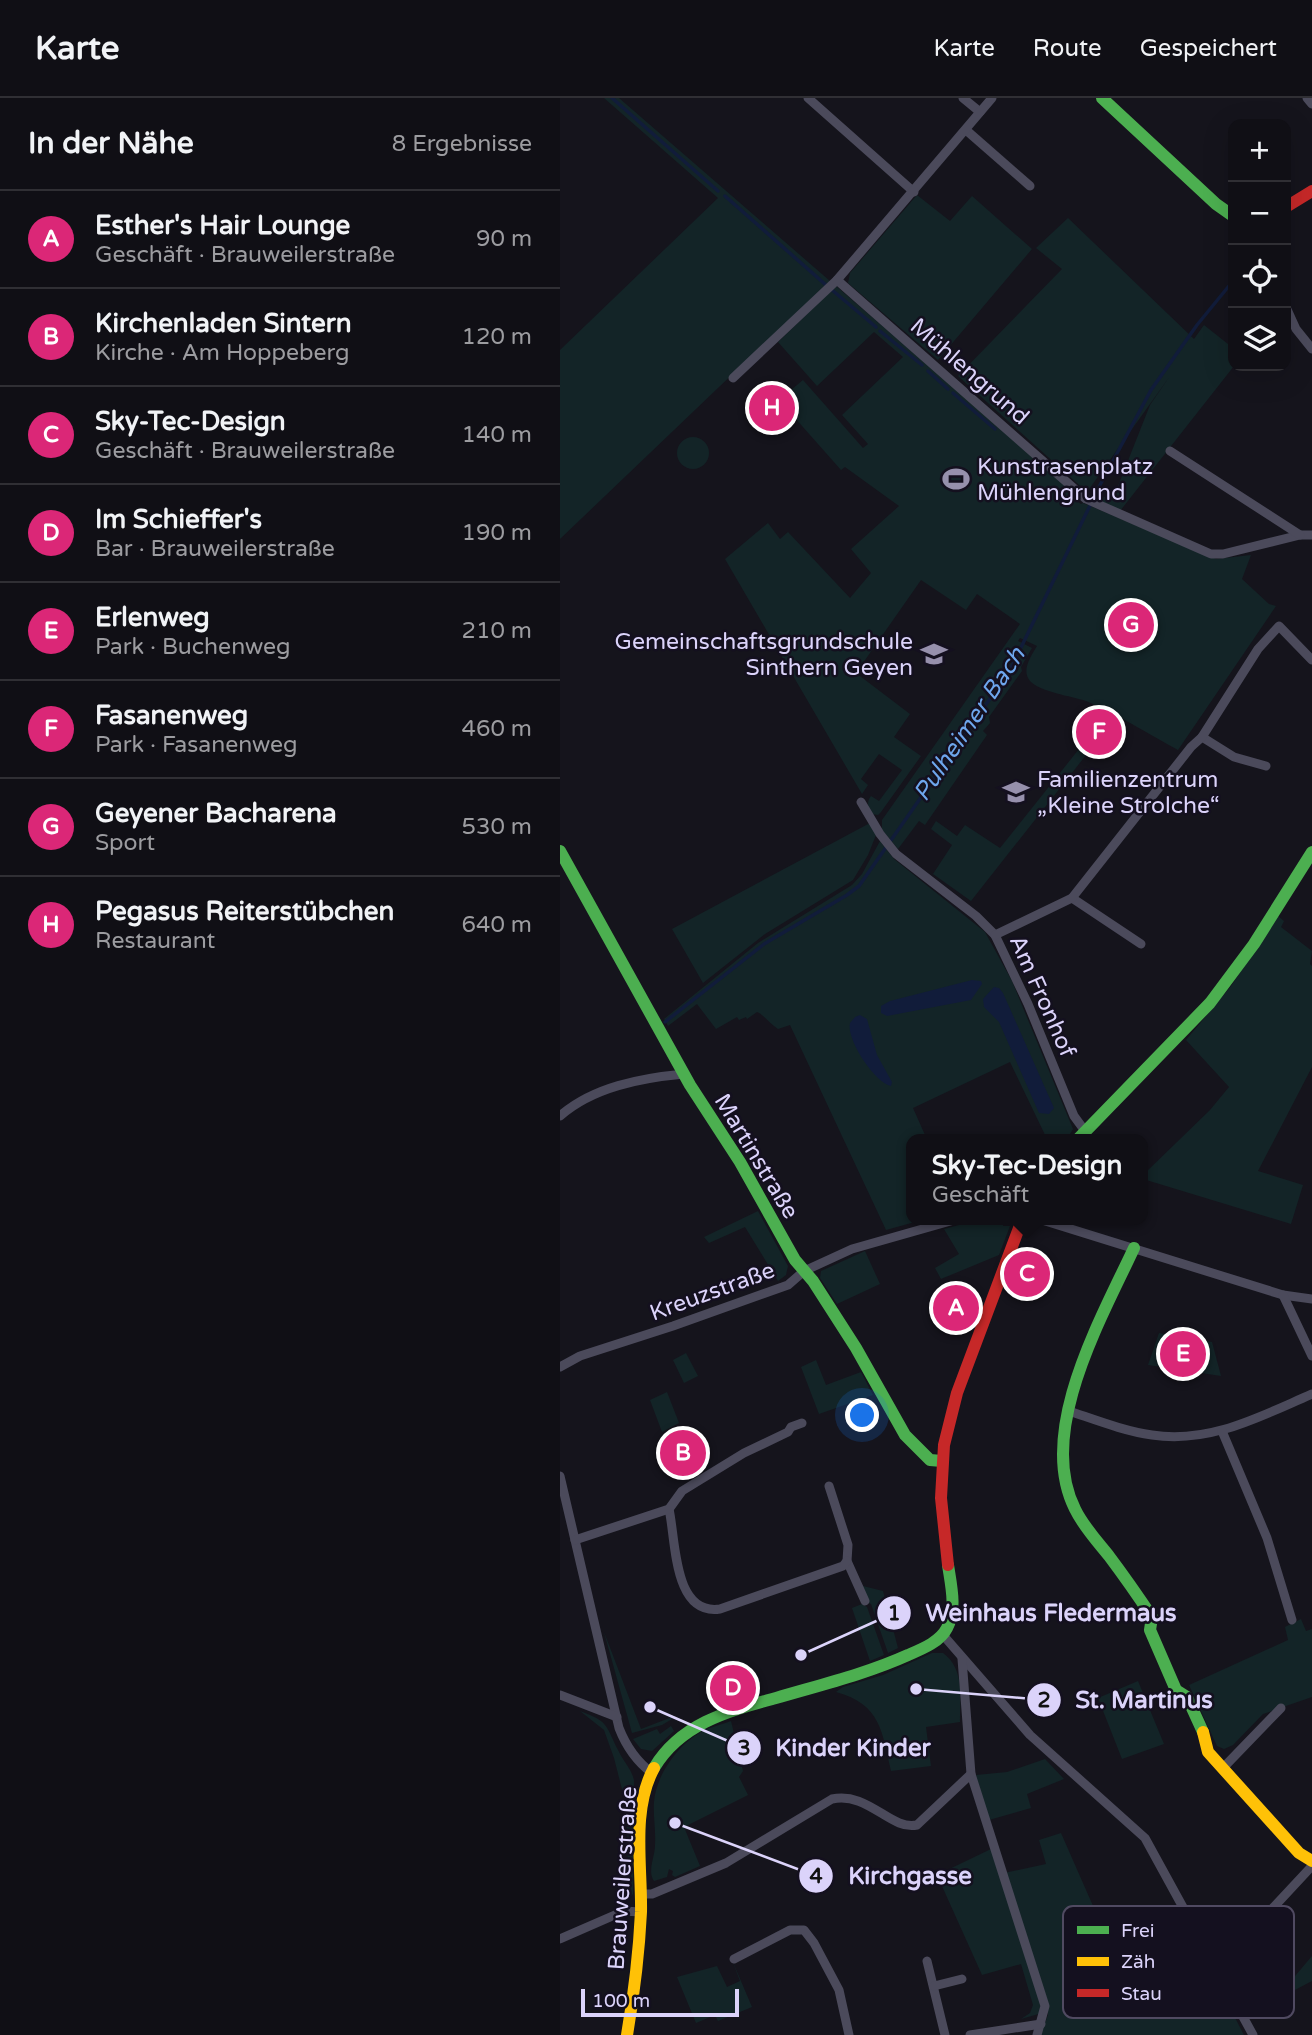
<!DOCTYPE html>
<html lang="de">
<head>
<meta charset="utf-8">
<style>
	:root { --surface:#100f15; --page:#19181e; --text:#f1f3f6; --muted:#9c9ca0; --line:#302f34; --accent:#db2777 }
	body { margin:0; font-family:"Varela Round",sans-serif; background:var(--page); color:var(--text) }
	.controls { position:absolute; right:21px; top:21px; display:grid; overflow:hidden; border-radius:14px; box-shadow:0 7px 28px #0002 }
	.controls button { width:63px; height:63px; display:grid; place-items:center; padding:0; border:0; border-bottom:2px solid var(--line); background:var(--surface); color:var(--text); font:35px sans-serif }
	.scale { position:absolute; left:21px; bottom:18px; width:158px; box-sizing:border-box; padding-left:7px; border:4px solid #dbd3fa; border-top:0; font-size:19px; line-height:24px; white-space:nowrap; color:#dbd3fa; -webkit-text-stroke:5px #14101f; paint-order:stroke }
	.you { position:absolute; left:303px; top:1318px; width:24px; height:24px; margin:-18px; border:5px solid #fff; border-radius:50%; background:#1a73e8; box-shadow:0 0 0 10px #1a73e833 }
	.badge { display:grid; place-items:center; width:46px; height:46px; border-radius:50%; background:var(--accent); color:#fff; font-size:23px; font-weight:700 }
	.pin { position:absolute; translate:-50% -50%; border:4px solid #fff; box-shadow:0 2px 7px #0006 }
	.popup { position:absolute; left:346px; top:1036px; width:242px; height:91px; box-sizing:border-box; display:grid; place-content:center; border-radius:14px; background:var(--surface); filter:drop-shadow(0 2px 5px #0005); font-size:23px; white-space:nowrap; color:var(--muted) }
	.popup b { font-size:26px; color:var(--text) }
	.popup::after { content:''; position:absolute; left:50%; top:100%; margin-left:-14px; border:14px solid transparent; border-top-color:var(--surface) }
	.list { margin:0; padding:0; list-style:none }
	h2 { display:flex; justify-content:space-between; align-items:center; height:91px; margin:0; padding:0 28px; font-size:30px }
	h2 small { font-size:23px; font-weight:400; color:var(--muted) }
	.list li { display:grid; grid-template-columns:46px 1fr auto; gap:21px; align-items:center; box-sizing:border-box; height:98px; padding:0 28px; border-top:2px solid var(--line) }
	.list b { display:block; font-size:26px; white-space:nowrap }
	.list p { margin:0; font-size:23px; white-space:nowrap; color:var(--muted) }
	.list em { font-size:23px; font-style:normal; color:var(--muted) }
	.icon { flex:none; width:38px; height:38px; fill:none; stroke:currentColor; stroke-width:2; stroke-linecap:round; stroke-linejoin:round }
	.map { position:relative; flex:none; width:752px; height:1937px; overflow:hidden }
	header { display:flex; align-items:center; gap:42px; box-sizing:border-box; height:98px; padding:0 35px; background:var(--surface); border-bottom:2px solid var(--line) }
	header strong { font-size:33px }
	nav { display:flex; gap:38px; margin-inline-start:auto; font-size:24px }
	main { display:flex }
	aside { flex:1; background:var(--surface) }
	.map>svg:first-child { display:block }
	.green { fill:#132427 }
	.water { fill:#111c3a }
	.lines { fill:none; stroke-linecap:round; stroke-linejoin:round }
	.stream { stroke:#111c3a; stroke-width:3.5 }
	.street { stroke:#4b4a5b; stroke-width:9 }
	.fast { stroke:#4caf50; stroke-width:12 }
	.slow { stroke:#ffc107; stroke-width:12 }
	.jam { stroke:#c62828; stroke-width:12 }
	.labels { text-anchor:middle; stroke-width:5; stroke-linejoin:round; paint-order:stroke }
	.street-label { font-size:23px; fill:#dbd3fa; stroke:#14101f }
	.poi-label { font-size:23px; fill:#dbd3fa; stroke:#14101f; text-anchor:start }
	.water-label { font-size:24px; font-style:italic; fill:#6ea6ed; stroke:#14101f }
	.key { fill:#14101f; stroke:#504a61; stroke-width:2 }
	.key-label { font-size:19px; fill:#dbd3fa }
	.leader { fill:none; stroke:#dbd3fa; stroke-width:2.5 }
	.callout-dot { fill:#dbd3fa; stroke:#14101f; stroke-width:2.5 }
	.mark-label { font-size:21px; text-anchor:middle; font-weight:bold; fill:#111 }
	.callout-label { font-size:24px; text-anchor:middle; font-weight:bold; fill:#dbd3fa; stroke:#14101f; stroke-width:5; stroke-linejoin:round; paint-order:stroke }
</style>
</head>
<body>
<header>
<strong>Karte</strong>
<nav><a>Karte</a><a>Route</a><a>Gespeichert</a></nav>
</header>
<main>
<aside>
<h2>In der Nähe<small>8 Ergebnisse</small></h2>
<ul class="list">
<li><span class="badge">A</span><div><b>Esther's Hair Lounge</b><p>Geschäft · Brauweilerstraße</p></div><em>90 m</em></li>
<li><span class="badge">B</span><div><b>Kirchenladen Sintern</b><p>Kirche · Am Hoppeberg</p></div><em>120 m</em></li>
<li><span class="badge">C</span><div><b>Sky-Tec-Design</b><p>Geschäft · Brauweilerstraße</p></div><em>140 m</em></li>
<li><span class="badge">D</span><div><b>Im Schieffer's</b><p>Bar · Brauweilerstraße</p></div><em>190 m</em></li>
<li><span class="badge">E</span><div><b>Erlenweg</b><p>Park · Buchenweg</p></div><em>210 m</em></li>
<li><span class="badge">F</span><div><b>Fasanenweg</b><p>Park · Fasanenweg</p></div><em>460 m</em></li>
<li><span class="badge">G</span><div><b>Geyener Bacharena</b><p>Sport</p></div><em>530 m</em></li>
<li><span class="badge">H</span><div><b>Pegasus Reiterstübchen</b><p>Restaurant</p></div><em>640 m</em></li>
</ul>
</aside>
<div class="map">
<svg width="752" height="1937" viewBox="0 0 752 1937">
	<rect width="100%" height="100%" fill="#15141c"/>
	<g class="green">
		<path d="M44,0H59L270,183L0,441V252L158,100Z"/>
		<path d="M357,97L390,123L412,98L472,151L378,262L288,185L290,175Z"/>
		<path d="M508,120L634,241L644,227L673,250L674,268L560,413L538,402L556,393L590,307L610,278L527,394L398,278L502,171L476,150Z"/>
		<path d="M276,188L454,341L518,400L515,402L521,406L523,405L535,410L656,461L691,457L682,481L709,506L716,508L618,652C590,637 554,614 526,603C511,598 480,594 470,583C461,572 471,558 477,548L460,540L458,543L472,550L461,569L462,573L429,619L430,625L423,633L427,637L365,727L359,723L338,751L322,732V722L460,526L417,496L406,512L361,482L296,575L350,616L334,639L361,658L321,714L318,717L312,716C308,709 306,705 311,698L319,703L342,672L319,656L301,681L308,687L302,696L165,461L208,425L220,441L228,434L290,500L311,475L291,451L339,408L285,369L281,372L219,302L243,282L303,350L308,346L282,317L343,259L314,234L257,288L218,244Z"/>
		<circle cx="133" cy="355" r="16"/>
		<path d="M535,612L564,628L540,659L530,652L411,803L373,776L392,747L371,731L376,723L397,738L405,727L440,750L523,646L516,639Z"/>
		<path d="M310,725L316,737L308,757L293,782L205,836L143,885L112,831Z"/>
		<path d="M320,743L334,761L425,834L452,883L513,1031L507,1041H487L450,964L353,1010L365,1037L363,1038L364,1041H351V1122H362L326,1132L230,927L218,931C210,926 203,916 197,914L187,921L186,919L179,922L177,919L156,931L137,906L108,928L104,921L198,845L292,787L302,776Z"/>
		<path d="M718,818L724,823L721,829L752,853L750,866L752,868V969L698,1073L743,1087L731,1126L583,1081V1077L650,1012L669,989L626,942L671,888Z"/>
		<path d="M198,1113L228,1168L226,1177L218,1183L185,1129L149,1145L144,1139Z"/>
		<path d="M418,1122H443V1128H450L439,1157L381,1181L375,1170L399,1156L384,1131Z"/>
		<path d="M305,1153L320,1186L277,1206L260,1180L261,1173Z"/>
		<path d="M599,1235L652,1244L661,1278L588,1267Z"/>
		<path d="M126,1255L138,1278L124,1285L113,1262Z"/>
		<path d="M256,1262L266,1287L301,1274L313,1297L259,1316L241,1269Z"/>
		<path d="M107,1294L119,1325L102,1334L90,1302Z"/>
		<path d="M299,1487L323,1493L338,1550L328,1555L311,1506L305,1503Z"/>
		<path d="M302,1506L307,1509L324,1557L310,1563L292,1510Z"/>
		<path d="M741,1521L746,1533L752,1531V1599L703,1616L673,1647L664,1651L657,1648L629,1587L728,1542L725,1529Z"/>
		<path d="M44,1534L81,1631L112,1619V1621L102,1627L72,1635Z"/>
		<path d="M372,1555H383C405,1571 400,1600 400,1624L366,1629L371,1668L331,1673C322,1634 321,1606 276,1594L283,1589L323,1577Z"/>
		<path d="M578,1583L604,1646L562,1661L538,1600Z"/>
		<path d="M20,1613C49,1624 45,1626 58,1652C63,1663 71,1670 74,1682L73,1796L64,1805L58,1783L61,1782L58,1773L68,1770L66,1707L54,1660L44,1632Z"/>
		<path d="M171,1623L183,1673L179,1679L188,1697L124,1729L140,1768L115,1779L112,1777L113,1773L109,1771L107,1779L94,1783C87,1773 95,1759 95,1747C96,1733 93,1718 94,1704C96,1677 118,1647 141,1634C150,1629 160,1627 171,1623Z"/>
		<path d="M111,1628L114,1633L92,1653L81,1651L73,1641L97,1631L100,1636Z"/>
		<path d="M485,1661L504,1681L467,1696L471,1710L429,1722L416,1677L447,1674Z"/>
		<path d="M501,1735L570,1892L632,1871L638,1862L636,1852L655,1887H658L684,1937H480L488,1917V1904L444,1775L486,1766L479,1742Z"/>
		<path d="M431,1751L481,1900L482,1915L461,1921L470,1915L473,1907L461,1866L422,1877L377,1777Z"/>
		<path d="M752,1858V1883L714,1903Z"/>
		<path d="M172,1862L192,1909L158,1923L155,1917L136,1925L117,1879L157,1868L167,1889L180,1883Z"/>
	</g>
	<g class="water">
		<path d="M412,882L421,883L422,886L411,902L327,918L321,915V908L330,903Z"/>
		<path d="M434,889L439,890L443,895L494,1010L489,1016L479,1015L439,924L424,909L423,901Z"/>
		<path d="M300,917L307,921L317,957L332,984L331,988C314,984 286,941 290,925L295,919Z"/>
	</g>
	<g class="lines">
		<g class="stream">
			<path d="M52,0L158,93"/>
			<path d="M165,98L266,187"/>
			<path d="M272,192L316,229"/>
			<path d="M320,233L362,267"/>
			<path d="M368,273L388,291"/>
			<path d="M393,295L435,331"/>
			<path d="M105,924L204,846L287,797L299,788L450,572L540,387L591,292L637,227L673,183"/>
		</g>
		<g class="street">
			<path d="M248,0L354,94"/>
			<path d="M403,0L420,14"/>
			<path d="M747,0L752,6"/>
			<path d="M406,32L470,88"/>
			<path d="M277,182L526,401L651,456H663L740,437H752"/>
			<path d="M726,209L736,231L752,251"/>
			<path d="M173,280L277,182L432,0"/>
			<path d="M610,353L740,437"/>
			<path d="M642,639L674,659L706,668"/>
			<path d="M301,704L320,736L336,756L416,818L435,837L468,906L514,1018L525,1033"/>
			<path d="M512,800L581,846"/>
			<path d="M435,837L512,800L631,649L642,639L698,551L719,528L752,562"/>
			<path d="M0,1018C33,989 81,980 124,976"/>
			<path d="M482,1122L723,1197L752,1201"/>
			<path d="M723,1197L752,1258"/>
			<path d="M0,1269L20,1258L113,1228L228,1187L244,1173L292,1151L394,1122"/>
			<path d="M509,1313C536,1322 564,1333 592,1337C650,1346 701,1318 752,1296"/>
			<path d="M662,1333L707,1440L732,1522"/>
			<path d="M0,1378L59,1630C66,1648 76,1663 92,1675"/>
			<path d="M269,1388L288,1447L287,1463L305,1503"/>
			<path d="M109,1411C116,1442 113,1518 160,1511L283,1468L287,1463"/>
			<path d="M15,1442L109,1411L122,1393L184,1355L228,1334L231,1329L242,1325"/>
			<path d="M383,1537L470,1637L585,1740L693,1937"/>
			<path d="M402,1561L411,1676L485,1908L477,1937"/>
			<path d="M0,1597L57,1619"/>
			<path d="M662,1671L721,1610"/>
			<path d="M81,1796H92L166,1765L272,1701C308,1693 331,1733 357,1727L411,1676"/>
			<path d="M0,1841L64,1813L80,1814"/>
			<path d="M174,1861L230,1832H244L254,1845L279,1892L289,1937"/>
			<path d="M367,1863L385,1937"/>
			<path d="M656,1871L752,1768"/>
			<path d="M374,1888L402,1881"/>
			<path d="M410,1937L481,1926"/>
		</g>
		<g class="fast">
			<path d="M542,0L656,106L673,118"/>
			<path d="M0,753L130,987L180,1064L235,1162L253,1183L296,1250L345,1337L370,1362L382,1363"/>
			<path d="M518,1041L650,905L694,846L752,754"/>
			<path d="M574,1150C541,1221 476,1334 515,1411C523,1428 537,1443 549,1458C564,1478 578,1498 592,1519L590,1532L616,1592L627,1599L643,1634"/>
			<path d="M94,1670C121,1625 169,1613 216,1600C260,1587 306,1576 348,1557C362,1551 380,1544 387,1530C397,1511 391,1487 388,1467"/>
		</g>
		<g class="slow">
			<path d="M643,1634L648,1654L739,1755L752,1763"/>
			<path d="M67,1937C74,1896 79,1855 81,1814C82,1768 71,1712 94,1670"/>
		</g>
		<g class="jam">
			<path d="M726,109L752,93"/>
			<path d="M388,1467L381,1400L384,1347L397,1295L462,1122"/>
		</g>
	</g>
	<defs>
		<g id="stadium-bare" transform="scale(2.1)"><path d="M0-5a6.5 5 0 1 0 0 10a6.5 5 0 1 0 0-10ZM-3.5-1.8h7v3.6h-7Z" fill="#9690ac" stroke="#14101f" stroke-width="2.5" paint-order="stroke"/></g>
		<g id="school-bare" transform="scale(2.1)"><path d="M0-5L7-2L0 1L-7-2ZM-4 1L0 2.5L4 1V4Q0 6-4 4Z" fill="#9690ac" stroke="#14101f" stroke-width="2.5" paint-order="stroke"/></g>
	</defs>
	<g fill-rule="evenodd">
		<use href="#stadium-bare" x="396" y="381"/>
		<use href="#school-bare" x="374" y="556"/>
		<use href="#school-bare" x="456" y="694"/>
	</g>
	<g class="labels">
		<g class="street-label">
			<text transform="translate(410 273) rotate(41)" y="8">Mühlengrund</text>
			<text transform="translate(483 898) rotate(66)" y="8">Am Fronhof</text>
			<text transform="translate(197 1058) rotate(59)" y="8">Martinstraße</text>
			<text transform="translate(152 1193) rotate(-20)" y="8">Kreuzstraße</text>
			<text transform="translate(62 1780) rotate(-86)" y="8">Brauweilerstraße</text>
		</g>
		<g class="poi-label">
			<text x="417" y="376">Kunstrasenplatz<tspan x="417" dy="26">Mühlengrund</tspan></text>
			<text x="353" y="551" text-anchor="end">Gemeinschaftsgrundschule<tspan x="353" dy="26">Sinthern Geyen</tspan></text>
			<text x="477" y="689">Familienzentrum<tspan x="477" dy="26">„Kleine Strolche“</tspan></text>
		</g>
		<g class="water-label">
			<text transform="translate(409 626) rotate(-56)" y="8">Pulheimer Bach</text>
		</g>
	</g>
	<rect x="503" y="1808" width="231" height="112" rx="10" class="key"/>
	<rect x="517" y="1828" width="32" height="8" fill="#4caf50"/>
	<rect x="517" y="1859" width="32" height="9" fill="#ffc107"/>
	<rect x="517" y="1891" width="32" height="8" fill="#c62828"/>
	<g class="key-label">
		<text x="561" y="1839">Frei</text>
		<text x="561" y="1870">Zäh</text>
		<text x="561" y="1902">Stau</text>
	</g>
	<path class="leader" d="M241 1557L334 1515M356 1591L484 1602M90 1609L184 1650M115 1725L256 1778"/>
	<g class="callout-dot">
		<circle cx="241" cy="1557" r="7"/>
		<circle cx="356" cy="1591" r="7"/>
		<circle cx="90" cy="1609" r="7"/>
		<circle cx="115" cy="1725" r="7"/>
		<circle cx="334" cy="1515" r="18"/>
		<circle cx="484" cy="1602" r="18"/>
		<circle cx="184" cy="1650" r="18"/>
		<circle cx="256" cy="1778" r="18"/>
	</g>
	<g class="mark-label">
		<text x="334" y="1522">1</text>
		<text x="484" y="1609">2</text>
		<text x="184" y="1657">3</text>
		<text x="256" y="1785">4</text>
	</g>
	<g class="callout-label">
		<text x="491" y="1523">Weinhaus Fledermaus</text>
		<text x="584" y="1610">St. Martinus</text>
		<text x="293" y="1658">Kinder Kinder</text>
		<text x="350" y="1786">Kirchgasse</text>
	</g>
</svg>
<div class="controls">
<button>+</button>
<button>−</button>
<button><svg class="icon" aria-label="locate" viewBox="0 0 24 24"><circle cx="12" cy="12" r="6"/><path d="M12 2v4M12 18v4M2 12h4M18 12h4"/></svg></button>
<button><svg class="icon" aria-label="layers" viewBox="0 0 24 24"><path d="M12 4l9 5-9 5-9-5zM3 14l9 5 9-5"/></svg></button>
</div>
<div class="scale">100 m</div>
<div class="you"></div>
<div class="pin badge" style="left:396px;top:1210px">A</div>
<div class="pin badge" style="left:123px;top:1355px">B</div>
<div class="pin badge" style="left:467px;top:1176px">C</div>
<div class="popup"><b>Sky-Tec-Design</b>Geschäft</div>
<div class="pin badge" style="left:173px;top:1590px">D</div>
<div class="pin badge" style="left:623px;top:1256px">E</div>
<div class="pin badge" style="left:539px;top:634px">F</div>
<div class="pin badge" style="left:571px;top:527px">G</div>
<div class="pin badge" style="left:212px;top:310px">H</div>
</div>
</main>
</body>
</html>
